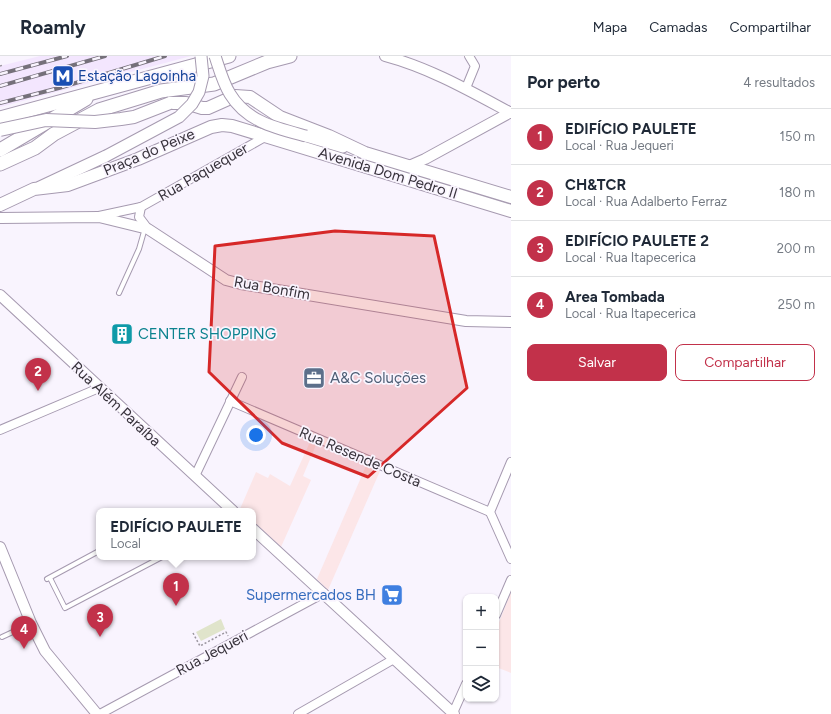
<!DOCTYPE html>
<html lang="pt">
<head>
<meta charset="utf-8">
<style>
	:root { --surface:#fff; --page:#f6f6f7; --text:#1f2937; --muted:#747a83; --line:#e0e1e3; --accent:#c2314a }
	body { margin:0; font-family:Figtree,sans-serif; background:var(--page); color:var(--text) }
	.controls { position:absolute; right:12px; bottom:12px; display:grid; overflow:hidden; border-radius:8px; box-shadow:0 1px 3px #0004 }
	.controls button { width:36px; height:36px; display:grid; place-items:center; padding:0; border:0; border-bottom:1px solid var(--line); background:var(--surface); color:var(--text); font:20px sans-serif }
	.you { position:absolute; left:256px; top:379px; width:14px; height:14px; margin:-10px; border:3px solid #fff; border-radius:50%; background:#1a73e8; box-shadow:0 0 0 6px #1a73e833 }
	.badge { display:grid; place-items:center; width:26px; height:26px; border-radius:50%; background:var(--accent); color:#fff; font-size:13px; font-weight:700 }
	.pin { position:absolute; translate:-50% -33px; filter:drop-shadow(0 1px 2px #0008) }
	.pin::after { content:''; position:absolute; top:21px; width:14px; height:12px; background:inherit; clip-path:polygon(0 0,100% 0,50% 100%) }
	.popup { position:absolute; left:96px; top:452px; width:160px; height:52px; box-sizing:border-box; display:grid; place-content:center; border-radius:8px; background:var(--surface); filter:drop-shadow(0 1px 3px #0005); font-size:13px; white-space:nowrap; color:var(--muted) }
	.popup b { font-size:15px; color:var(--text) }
	.popup::after { content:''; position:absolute; left:50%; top:100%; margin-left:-8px; border:8px solid transparent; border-top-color:var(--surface) }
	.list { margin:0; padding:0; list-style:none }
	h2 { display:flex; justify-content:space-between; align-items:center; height:52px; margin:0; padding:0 16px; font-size:17px }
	h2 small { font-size:13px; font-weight:400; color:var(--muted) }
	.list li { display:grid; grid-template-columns:26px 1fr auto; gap:12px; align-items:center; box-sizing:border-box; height:56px; padding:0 16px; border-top:1px solid var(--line) }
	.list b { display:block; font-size:15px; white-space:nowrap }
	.list p { margin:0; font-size:13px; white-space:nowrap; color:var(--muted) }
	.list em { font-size:13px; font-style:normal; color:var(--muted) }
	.actions { display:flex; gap:8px; padding:12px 16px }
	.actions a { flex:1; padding:9px 0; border:1px solid var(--accent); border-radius:8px; text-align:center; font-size:14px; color:var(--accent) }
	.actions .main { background:var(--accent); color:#fff }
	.icon { flex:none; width:22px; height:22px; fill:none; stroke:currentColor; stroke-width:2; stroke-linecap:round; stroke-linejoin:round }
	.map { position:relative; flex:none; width:511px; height:658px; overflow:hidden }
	header { display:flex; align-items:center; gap:24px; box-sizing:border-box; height:56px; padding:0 20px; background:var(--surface); border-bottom:1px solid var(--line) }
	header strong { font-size:19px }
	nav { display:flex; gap:22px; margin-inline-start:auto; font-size:14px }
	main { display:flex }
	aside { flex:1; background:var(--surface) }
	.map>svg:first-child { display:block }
	.built { fill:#f3e6fe }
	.industrial { fill:#fce6e8 }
	.green { fill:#e0e4cb }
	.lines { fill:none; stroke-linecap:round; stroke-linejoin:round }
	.service-casing { stroke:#a69ab0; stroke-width:6 }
	.minor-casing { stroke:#a69ab0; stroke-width:10 }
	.tertiary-casing { stroke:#a69ab0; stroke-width:12 }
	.secondary-casing { stroke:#a69ab0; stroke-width:13 }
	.primary-casing { stroke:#a69ab0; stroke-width:14 }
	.trunk-casing { stroke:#a69ab0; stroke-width:15 }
	.path { stroke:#9a959e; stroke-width:1.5; stroke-dasharray:2 2; stroke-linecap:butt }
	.service { stroke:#fff; stroke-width:4 }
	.minor { stroke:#fff; stroke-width:8 }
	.tertiary { stroke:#fff; stroke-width:10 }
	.secondary { stroke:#fff; stroke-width:11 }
	.primary { stroke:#fff; stroke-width:12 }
	.trunk { stroke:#fff; stroke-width:13 }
	.rail-casing { stroke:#75707a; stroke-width:4 }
	.rail { stroke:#f9f4fe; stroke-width:2.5; stroke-dasharray:8; stroke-linecap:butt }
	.secondary-bridge-casing { stroke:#a69ab0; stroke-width:13; stroke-linecap:butt }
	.primary-bridge-casing { stroke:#a69ab0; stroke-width:14; stroke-linecap:butt }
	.secondary-bridge { stroke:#fff; stroke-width:11 }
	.primary-bridge { stroke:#fff; stroke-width:12 }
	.marked { fill:#d62828; fill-opacity:0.2; stroke:#d62828; stroke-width:3; stroke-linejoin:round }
	.labels { text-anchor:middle; stroke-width:3.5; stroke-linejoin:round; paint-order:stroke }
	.transit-label { font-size:15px; fill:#164399; stroke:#f9f4fe; text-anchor:start }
	.street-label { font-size:15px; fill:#38333c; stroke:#f9f4fe }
	.culture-label { font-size:15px; fill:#0d838f; stroke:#f9f4fe; text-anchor:start }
	.service-label { font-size:15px; fill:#4e5e75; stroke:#f9f4fe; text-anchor:start }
	.shop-label { font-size:15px; fill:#366cbe; stroke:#f9f4fe; text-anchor:end }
</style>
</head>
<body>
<header>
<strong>Roamly</strong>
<nav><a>Mapa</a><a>Camadas</a><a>Compartilhar</a></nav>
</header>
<main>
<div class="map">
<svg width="511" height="658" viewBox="0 0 511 658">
	<rect width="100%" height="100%" fill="#f9f4fe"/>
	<path class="built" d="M40,0H191L0,51V10Z"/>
	<g class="industrial">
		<path d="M310,386L316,389L303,420L311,424L281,491L253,465V455H243L240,453L256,416L268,422L270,418L290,430Z"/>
		<path d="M366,410L380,415L328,534L317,523Z"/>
		<path d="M511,536V617L496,611V574Z"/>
	</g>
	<path class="green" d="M221,563L225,573L201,585L196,576Z"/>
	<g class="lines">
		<g class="service-casing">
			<g id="service">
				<path d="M119,237L139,193L145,172"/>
				<path d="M50,522L65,552L162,501"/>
				<path d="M47,523L99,495"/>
				<path d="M2,581L30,568"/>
			</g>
		</g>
		<g class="minor-casing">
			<g id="minor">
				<path d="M466,32L475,10L469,0"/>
				<path d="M141,151L139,161L148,173"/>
				<path d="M99,160L141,151L265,81"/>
				<path d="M230,345L490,456"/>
				<path d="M0,374L99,332"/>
				<path d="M511,406L490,456L511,503"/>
				<path d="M195,420L242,321"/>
				<path d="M496,559L511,524"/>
				<path d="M453,657L466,628"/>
				<path d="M100,658L324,537"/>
				<path d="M298,658L394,603"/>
			</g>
		</g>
		<g class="tertiary-casing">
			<g id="tertiary">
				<path d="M385,0C430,12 470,35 511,57"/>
				<path d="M409,110L425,103L511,56"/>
				<path d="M0,162L99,161L148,173L226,224L241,228L466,265L511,266"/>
				<path d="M0,239L233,455"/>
				<path d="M253,473L454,658"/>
				<path d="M0,491L31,567L45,595L97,658"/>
			</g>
		</g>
		<g class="secondary-casing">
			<g id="secondary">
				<path d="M306,80L343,91"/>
				<path d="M40,131L106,100"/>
			</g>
		</g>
		<g class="primary-casing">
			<g id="primary">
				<path d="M170,47H186L202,52H208L235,40L250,41L280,61L329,80L365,97L511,141"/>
				<path d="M0,149L34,133L68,129L138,103L211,71L222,69L232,70L511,155"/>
			</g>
		</g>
		<g class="trunk-casing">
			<g id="trunk">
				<path d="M0,62L229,0"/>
				<path d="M0,94L86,43"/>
				<path d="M0,108L35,92L54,78L99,54L161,35L214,28L267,6L290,0"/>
			</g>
		</g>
		<g class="path">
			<path d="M0,10L3,9"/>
			<path d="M193,577L200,590L226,576L228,580"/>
		</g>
		<use href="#service" class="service"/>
		<use href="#minor" class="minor"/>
		<use href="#tertiary" class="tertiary"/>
		<use href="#secondary" class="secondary"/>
		<use href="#primary" class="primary"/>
		<use href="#trunk" class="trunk"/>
		<g class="rail-casing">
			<g id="rail">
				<path d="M0,18L67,0"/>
				<path d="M0,30L105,0"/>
				<path d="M0,47L59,32L165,0"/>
			</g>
		</g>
		<use href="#rail" class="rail"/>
		<g class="secondary-bridge-casing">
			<g id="secondary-bridge">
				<path d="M215,0C219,12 223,27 230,38C247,66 276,72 306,80"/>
				<path d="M106,100L179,61L192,48L199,36L203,20L201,0"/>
			</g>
		</g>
		<g class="primary-bridge-casing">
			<path id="primary-bridge" d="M0,74L46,64L95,66L121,63L134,61L170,47"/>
		</g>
		<use href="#secondary-bridge" class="secondary-bridge"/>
		<use href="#primary-bridge" class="primary-bridge"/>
	</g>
	<path class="marked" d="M335,175L434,180L467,332L368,421L282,387L209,316L215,190Z"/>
	<defs>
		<g id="metro-square" transform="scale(1.15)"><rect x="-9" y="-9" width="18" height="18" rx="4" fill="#1a4fb4" stroke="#f9f4fe"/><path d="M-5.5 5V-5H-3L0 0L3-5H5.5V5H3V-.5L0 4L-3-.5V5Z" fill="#fff"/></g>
		<g id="building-square" transform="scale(1.15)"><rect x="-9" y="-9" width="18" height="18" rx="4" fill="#0f9aa8" stroke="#f9f4fe"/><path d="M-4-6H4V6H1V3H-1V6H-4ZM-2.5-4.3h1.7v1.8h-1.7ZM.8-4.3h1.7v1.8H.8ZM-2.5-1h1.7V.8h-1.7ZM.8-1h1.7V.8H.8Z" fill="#fff"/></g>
		<g id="office-square" transform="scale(1.15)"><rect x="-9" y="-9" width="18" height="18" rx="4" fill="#5c6f8a" stroke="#f9f4fe"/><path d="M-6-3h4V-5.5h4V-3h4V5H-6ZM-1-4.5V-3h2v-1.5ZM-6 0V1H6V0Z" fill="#fff"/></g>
		<g id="supermarket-square" transform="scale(1.15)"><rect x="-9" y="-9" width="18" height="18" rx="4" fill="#3f7fe0" stroke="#f9f4fe"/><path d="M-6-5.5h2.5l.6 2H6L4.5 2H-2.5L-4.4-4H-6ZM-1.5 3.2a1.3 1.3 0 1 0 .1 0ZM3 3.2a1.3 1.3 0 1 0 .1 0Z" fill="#fff"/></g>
	</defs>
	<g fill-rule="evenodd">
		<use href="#metro-square" x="63" y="20"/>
		<use href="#building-square" x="122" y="278"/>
		<use href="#office-square" x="314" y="322"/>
		<use href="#supermarket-square" x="392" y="539"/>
	</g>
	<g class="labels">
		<g class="transit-label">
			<text x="78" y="25">Estação Lagoinha</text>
		</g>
		<g class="street-label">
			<text transform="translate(149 96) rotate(-23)" y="5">Praça do Peixe</text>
			<text transform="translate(203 116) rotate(-30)" y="5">Rua Paquequer</text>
			<text transform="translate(388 117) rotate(17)" y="5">Avenida Dom Pedro II</text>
			<text transform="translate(272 232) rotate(10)" y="5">Rua Bonfim</text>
			<text transform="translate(116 348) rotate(43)" y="5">Rua Além Paraíba</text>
			<text transform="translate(360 401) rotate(23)" y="5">Rua Resende Costa</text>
			<text transform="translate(212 597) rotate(-28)" y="5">Rua Jequeri</text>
		</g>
		<g class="culture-label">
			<text x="138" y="283">CENTER SHOPPING</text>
		</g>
		<g class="service-label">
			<text x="330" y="327">A&amp;C Soluções</text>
		</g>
		<g class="shop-label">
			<text x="376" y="544">Supermercados BH</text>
		</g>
	</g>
</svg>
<div class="controls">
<button>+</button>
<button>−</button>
<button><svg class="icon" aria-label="layers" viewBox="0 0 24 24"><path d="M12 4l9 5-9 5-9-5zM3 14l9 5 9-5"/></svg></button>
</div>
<div class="you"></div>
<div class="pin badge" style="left:176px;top:550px">1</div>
<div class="popup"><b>EDIFÍCIO PAULETE</b>Local</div>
<div class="pin badge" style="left:38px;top:335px">2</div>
<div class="pin badge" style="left:100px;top:581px">3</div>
<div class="pin badge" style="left:24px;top:593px">4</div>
</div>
<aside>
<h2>Por perto<small>4 resultados</small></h2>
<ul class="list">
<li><span class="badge">1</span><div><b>EDIFÍCIO PAULETE</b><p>Local · Rua Jequeri</p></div><em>150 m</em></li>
<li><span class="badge">2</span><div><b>CH&amp;TCR</b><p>Local · Rua Adalberto Ferraz</p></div><em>180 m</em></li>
<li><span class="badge">3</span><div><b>EDIFÍCIO PAULETE 2</b><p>Local · Rua Itapecerica</p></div><em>200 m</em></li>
<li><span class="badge">4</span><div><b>Area Tombada</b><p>Local · Rua Itapecerica</p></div><em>250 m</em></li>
</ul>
<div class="actions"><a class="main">Salvar</a><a>Compartilhar</a></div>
</aside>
</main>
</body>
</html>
